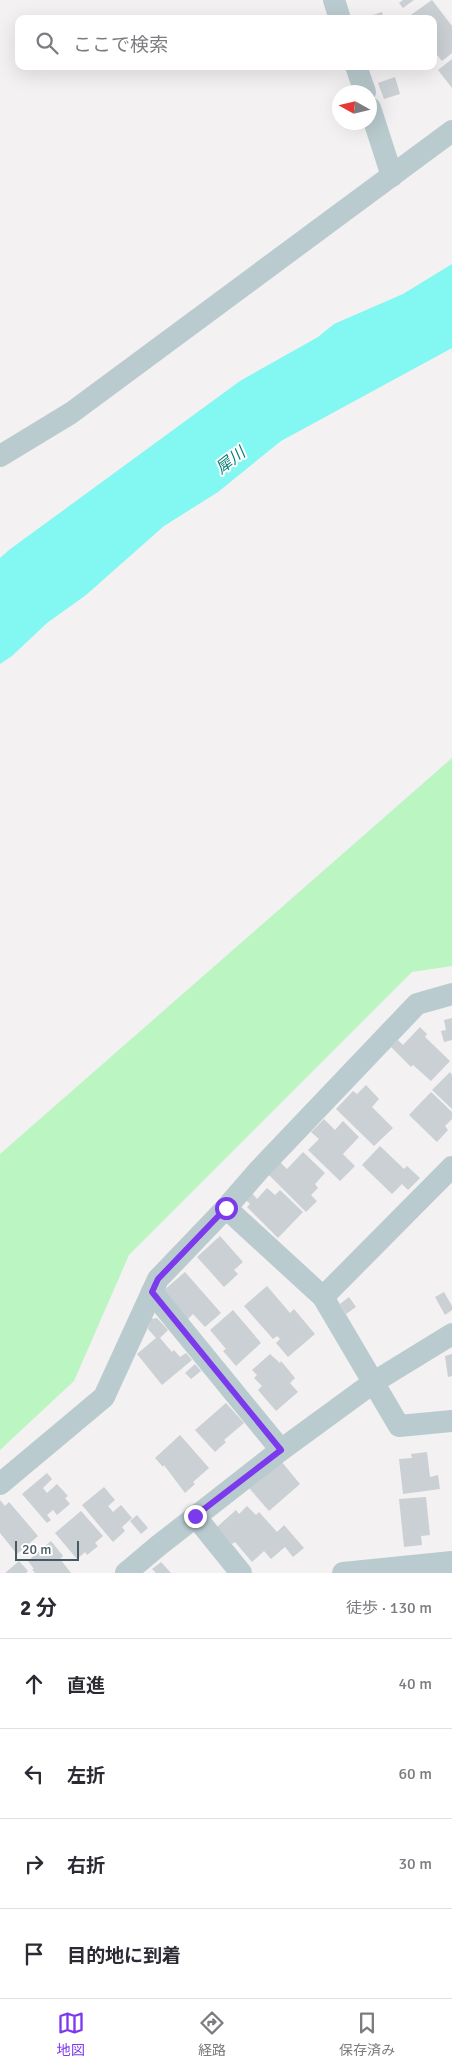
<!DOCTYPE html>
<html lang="ja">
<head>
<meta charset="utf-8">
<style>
	:root { --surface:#fff; --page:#f7f7f7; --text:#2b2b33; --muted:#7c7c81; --line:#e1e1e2; --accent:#7c3aed }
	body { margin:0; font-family:Signika,"Noto Sans JP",sans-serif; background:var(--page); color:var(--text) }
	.compass { position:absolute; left:332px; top:85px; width:45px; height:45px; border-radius:50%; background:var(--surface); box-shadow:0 5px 20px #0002; rotate:278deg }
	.scale { position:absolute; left:15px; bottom:12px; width:64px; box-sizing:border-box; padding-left:5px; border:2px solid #465b61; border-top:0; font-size:14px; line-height:18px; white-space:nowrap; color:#465b61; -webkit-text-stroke:4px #fff; paint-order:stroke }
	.stop { position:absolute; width:15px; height:15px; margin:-11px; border:4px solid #7c3aed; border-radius:50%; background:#fff }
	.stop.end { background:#7c3aed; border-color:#fff; box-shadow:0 1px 5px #0008 }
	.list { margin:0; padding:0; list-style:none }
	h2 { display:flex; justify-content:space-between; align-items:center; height:65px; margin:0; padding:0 20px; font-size:21px }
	h2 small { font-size:16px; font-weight:400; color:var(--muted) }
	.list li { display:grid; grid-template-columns:32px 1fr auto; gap:15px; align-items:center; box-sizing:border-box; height:90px; padding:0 20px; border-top:1px solid var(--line) }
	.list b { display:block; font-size:19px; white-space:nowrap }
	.list em { font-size:16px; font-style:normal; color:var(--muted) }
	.icon { flex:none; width:28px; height:28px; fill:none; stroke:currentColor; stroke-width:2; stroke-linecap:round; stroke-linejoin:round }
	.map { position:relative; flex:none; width:452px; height:1573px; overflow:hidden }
	.search { position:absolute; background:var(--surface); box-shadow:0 5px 20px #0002; left:15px; right:15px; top:15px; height:55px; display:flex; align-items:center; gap:12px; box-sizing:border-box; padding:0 18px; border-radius:10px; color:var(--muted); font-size:19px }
	.sheet { height:425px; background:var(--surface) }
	nav { display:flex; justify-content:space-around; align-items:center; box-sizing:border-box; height:70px; border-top:1px solid var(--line); background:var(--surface); font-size:14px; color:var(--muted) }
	nav a { display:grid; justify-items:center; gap:2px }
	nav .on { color:var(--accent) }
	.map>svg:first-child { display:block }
	.green { fill:#bbf5c2 }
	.water { fill:#83f7f1 }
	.building { fill:#cad0d4 }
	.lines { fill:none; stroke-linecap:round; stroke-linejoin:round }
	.minor { stroke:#bacbcf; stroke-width:22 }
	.route { stroke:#7c3aed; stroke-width:6 }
	.labels { text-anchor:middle; stroke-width:4; stroke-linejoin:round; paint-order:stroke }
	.water-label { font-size:16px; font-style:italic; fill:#067f78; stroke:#fff }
</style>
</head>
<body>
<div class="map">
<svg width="452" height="1573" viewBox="0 0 452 1573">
	<rect width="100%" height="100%" fill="#f3f1f1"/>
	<path class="green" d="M452,758V966L412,972L129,1255L74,1381L0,1450V1154Z"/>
	<path class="water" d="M452,264V348L281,441L218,492L164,526L86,595L47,623L12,656L0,664V558L9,550L240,381L318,337L334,324L403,294Z"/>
	<g class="building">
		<path d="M403,0H414L403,8L399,3Z"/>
		<path d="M432,0L452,26V53L442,61L433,50V19L408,17Z"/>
		<path d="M382,12L384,19H364V18Z"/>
		<path d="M452,59V88L438,70Z"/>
		<path d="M395,77L400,94L384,99L378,83Z"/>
		<path d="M452,1018V1040L444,1042L441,1031L446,1030L444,1020Z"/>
		<path d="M420,1027L427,1034L425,1037L450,1061L431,1081L413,1065L411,1067L391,1047L398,1040L403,1045Z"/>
		<path d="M450,1072L452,1075V1109L432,1090Z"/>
		<path d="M366,1085L379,1099L372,1107L393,1128L374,1146L336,1109L353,1091L357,1094Z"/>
		<path d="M431,1092L452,1112V1119L445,1126L448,1130L437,1142L409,1115Z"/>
		<path d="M324,1119L335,1130L343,1121L359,1137L343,1154L355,1166L340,1181L308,1150L319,1139L311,1132Z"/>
		<path d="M380,1146L404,1169L407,1166L420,1178L408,1190L402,1184L392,1194L362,1165Z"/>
		<path d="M303,1152L325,1173L315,1184L318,1188L311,1195L317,1201L306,1212L268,1174L280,1162L287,1169Z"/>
		<path d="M267,1188L275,1195L280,1190L303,1212L278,1238L247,1207L250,1204L246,1200L252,1193L257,1199Z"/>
		<path d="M220,1236L243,1262L234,1270L238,1274L224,1287L197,1257Z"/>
		<path d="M185,1272L221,1313L205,1327L193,1314L188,1319L163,1291Z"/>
		<path d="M267,1286L290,1313L294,1309L315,1334L288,1357L276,1343L280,1339L277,1336L273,1339L244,1306Z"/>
		<path d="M444,1292L452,1306V1310L445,1315L435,1297Z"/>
		<path d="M349,1297L356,1307L346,1314L340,1304Z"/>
		<path d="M233,1310L261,1343L236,1366L223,1351L226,1349L210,1330Z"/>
		<path d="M157,1318L168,1330L160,1338L172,1352L174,1350L180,1357L186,1353L192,1360L162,1385L137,1354L156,1338L148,1329L151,1319Z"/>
		<path d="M270,1354L280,1363L281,1361L295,1378L290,1383L298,1392L276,1411L258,1390L262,1386L254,1378L257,1375L252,1370Z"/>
		<path d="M452,1354V1376L448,1377L445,1356Z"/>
		<path d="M195,1364L201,1371L191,1379L185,1373Z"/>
		<path d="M226,1403L244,1423L224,1440L226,1442L215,1452L195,1430Z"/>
		<path d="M180,1435L209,1468L193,1482L195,1484L185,1493L164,1465L163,1467L155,1458Z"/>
		<path d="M427,1452L430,1477L438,1475L440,1489L403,1494L399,1459L412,1458L411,1454Z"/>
		<path d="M281,1461L300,1484L269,1511L249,1488Z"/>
		<path d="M47,1473L52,1479L43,1488L47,1493L57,1484L68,1496L65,1498L70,1504L57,1515L53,1510L47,1515L51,1520L47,1523L22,1494Z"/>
		<path d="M104,1487L115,1500L108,1506L113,1512L121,1505L132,1518L122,1527L125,1531L113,1542L82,1505Z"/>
		<path d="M426,1497L430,1535L421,1536L422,1545L404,1547L399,1499Z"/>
		<path d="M0,1500L5,1506L9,1502L38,1536L17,1554L0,1533Z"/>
		<path d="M247,1506L256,1515L259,1512L277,1532L284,1525L304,1548L293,1557L285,1547L271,1559L264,1551L252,1562L235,1542L232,1544L217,1527L236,1510L239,1514Z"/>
		<path d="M81,1511L103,1536L95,1543L98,1546L87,1555L85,1552L77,1559L55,1533Z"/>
		<path d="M137,1515L148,1528L141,1534L130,1521Z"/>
		<path d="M51,1541L63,1556L60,1559L71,1573H35L32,1569H34L28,1561Z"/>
		<path d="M19,1561L28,1571L26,1573H5Z"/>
		<path d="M161,1562L171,1573H156L152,1569Z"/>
	</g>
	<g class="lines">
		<g class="minor">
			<path d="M334,0L340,19"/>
			<path d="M356,66L365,92"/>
			<path d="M370,108L392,176"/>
			<path d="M0,456L71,413L452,131"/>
			<path d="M226,1208L323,1297L399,1426L452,1421"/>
			<path d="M152,1292L281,1450"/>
			<path d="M323,1297L452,1167"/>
			<path d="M0,1484L104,1397L158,1279L226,1208L259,1170L417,1004L452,994"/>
			<path d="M195,1516L241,1573"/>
			<path d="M126,1573L158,1546L281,1450L374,1382L452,1334"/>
			<path d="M343,1573L452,1562"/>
		</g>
	</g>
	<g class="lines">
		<path class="route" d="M195,1516L281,1450L152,1292L158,1279L226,1208"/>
	</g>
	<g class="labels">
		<g class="water-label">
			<text transform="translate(230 460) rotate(-38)" y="6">犀川</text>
		</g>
	</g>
</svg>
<svg class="compass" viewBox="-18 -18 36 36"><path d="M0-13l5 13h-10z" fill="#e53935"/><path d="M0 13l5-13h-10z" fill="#7c7c81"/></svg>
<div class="scale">20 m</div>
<div class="stop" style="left:226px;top:1208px"></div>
<div class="stop end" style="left:195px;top:1516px"></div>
<div class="search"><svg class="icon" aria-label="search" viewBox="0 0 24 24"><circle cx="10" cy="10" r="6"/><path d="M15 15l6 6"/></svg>ここで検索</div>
</div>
<section class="sheet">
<h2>2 分<small>徒歩 · 130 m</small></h2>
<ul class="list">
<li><svg class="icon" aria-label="ahead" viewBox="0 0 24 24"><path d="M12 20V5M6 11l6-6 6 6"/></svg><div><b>直進</b></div><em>40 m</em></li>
<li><svg class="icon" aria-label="left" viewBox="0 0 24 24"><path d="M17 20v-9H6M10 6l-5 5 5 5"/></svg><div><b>左折</b></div><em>60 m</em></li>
<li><svg class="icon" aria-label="right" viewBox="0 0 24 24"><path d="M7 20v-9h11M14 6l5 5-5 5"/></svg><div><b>右折</b></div><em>30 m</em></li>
<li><svg class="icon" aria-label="arrive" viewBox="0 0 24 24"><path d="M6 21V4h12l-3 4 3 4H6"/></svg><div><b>目的地に到着</b></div></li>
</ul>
</section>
<nav>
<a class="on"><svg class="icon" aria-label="map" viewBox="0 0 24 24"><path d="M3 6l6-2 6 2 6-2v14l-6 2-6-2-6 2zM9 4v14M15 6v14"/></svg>地図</a>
<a><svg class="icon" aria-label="directions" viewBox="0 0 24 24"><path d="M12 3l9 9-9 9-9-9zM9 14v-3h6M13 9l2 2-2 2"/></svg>経路</a>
<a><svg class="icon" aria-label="saved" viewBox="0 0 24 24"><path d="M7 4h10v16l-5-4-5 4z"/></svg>保存済み</a>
</nav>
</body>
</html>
